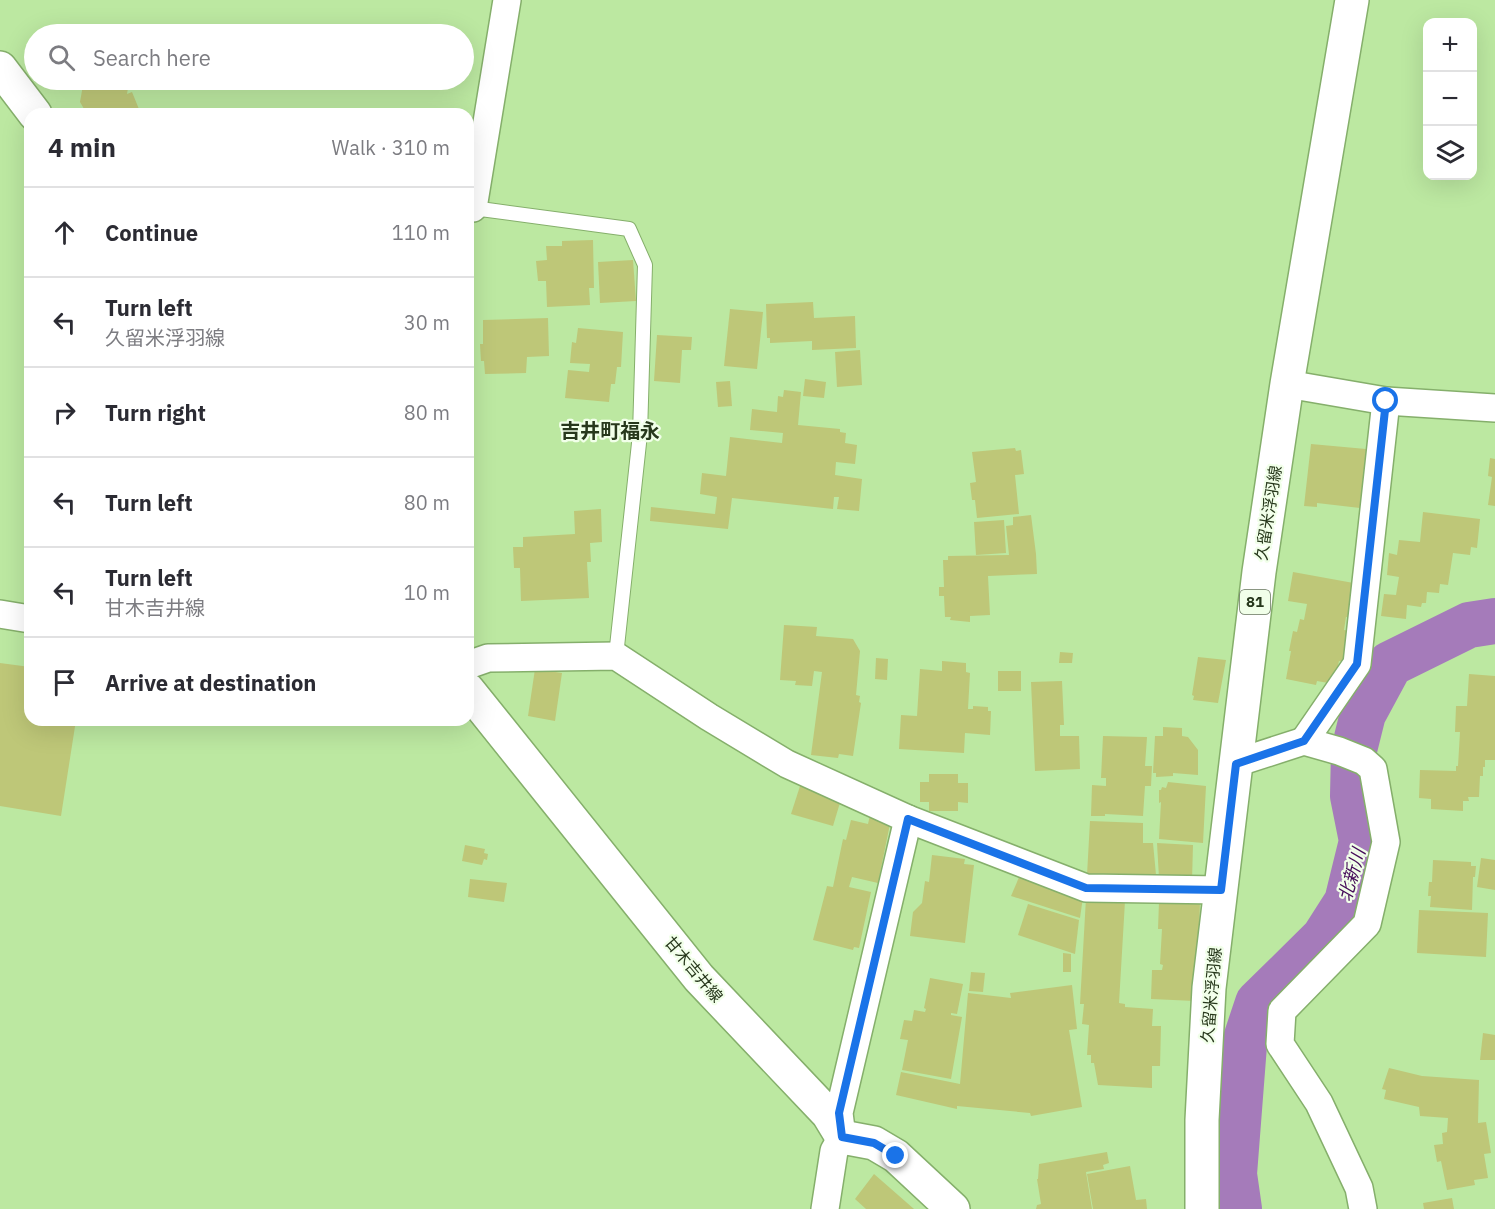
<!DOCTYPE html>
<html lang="en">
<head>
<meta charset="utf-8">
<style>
	:root { --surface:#fff; --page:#f7f7f7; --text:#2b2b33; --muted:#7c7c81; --line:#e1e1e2 }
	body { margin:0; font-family:"IBM Plex Sans","Noto Sans JP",sans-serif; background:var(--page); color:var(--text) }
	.controls { position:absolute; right:18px; top:18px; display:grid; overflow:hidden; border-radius:12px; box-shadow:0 6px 24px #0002 }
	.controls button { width:54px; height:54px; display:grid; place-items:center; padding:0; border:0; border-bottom:2px solid var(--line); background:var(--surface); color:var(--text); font:30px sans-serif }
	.stop { position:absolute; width:18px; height:18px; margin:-14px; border:4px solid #1a73e8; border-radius:50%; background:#fff }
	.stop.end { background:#1a73e8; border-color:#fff; box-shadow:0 2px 6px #0008 }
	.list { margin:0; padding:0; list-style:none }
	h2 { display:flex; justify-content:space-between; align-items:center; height:78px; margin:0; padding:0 24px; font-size:26px }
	h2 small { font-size:20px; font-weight:400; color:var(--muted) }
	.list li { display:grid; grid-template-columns:39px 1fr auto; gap:18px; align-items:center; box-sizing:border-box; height:90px; padding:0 24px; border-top:2px solid var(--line) }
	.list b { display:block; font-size:22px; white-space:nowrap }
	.list p { margin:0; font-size:20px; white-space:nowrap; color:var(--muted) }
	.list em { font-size:20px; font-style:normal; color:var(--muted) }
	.icon { flex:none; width:33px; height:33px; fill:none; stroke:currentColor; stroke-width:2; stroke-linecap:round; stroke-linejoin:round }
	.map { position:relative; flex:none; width:1495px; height:1209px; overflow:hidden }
	.search { position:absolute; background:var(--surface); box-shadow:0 6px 24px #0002; left:24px; top:24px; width:450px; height:66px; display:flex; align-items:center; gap:15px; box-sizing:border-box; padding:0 21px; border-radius:33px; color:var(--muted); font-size:22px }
	.panel { position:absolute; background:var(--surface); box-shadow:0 6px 24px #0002; left:24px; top:108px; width:450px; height:618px; border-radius:18px }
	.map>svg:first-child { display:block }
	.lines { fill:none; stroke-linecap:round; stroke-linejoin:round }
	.river { stroke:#a57bba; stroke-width:46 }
	.building { fill:#bec778 }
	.lane-casing { stroke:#85af6b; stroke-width:16 }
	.street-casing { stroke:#85af6b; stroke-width:30 }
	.secondary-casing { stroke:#85af6b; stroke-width:36 }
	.primary-casing { stroke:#85af6b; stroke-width:36 }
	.lane { stroke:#fff; stroke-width:14 }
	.street { stroke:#fff; stroke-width:27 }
	.secondary { stroke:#fff; stroke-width:33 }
	.primary { stroke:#fff; stroke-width:33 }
	.route { stroke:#1a73e8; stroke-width:8 }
	.labels { text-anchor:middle; stroke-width:4.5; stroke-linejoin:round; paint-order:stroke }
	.shield { fill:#f1ffe9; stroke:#64745a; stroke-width:1.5 }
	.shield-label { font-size:15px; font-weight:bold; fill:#27381c }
	.street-label { font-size:16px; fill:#27381c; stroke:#f1ffe9 }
	.water-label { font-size:18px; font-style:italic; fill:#430958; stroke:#f1ffe9 }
	.quarter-label { font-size:20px; font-weight:bold; fill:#27381c; stroke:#f1ffe9 }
</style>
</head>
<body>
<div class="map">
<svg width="1495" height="1209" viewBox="0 0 1495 1209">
	<rect width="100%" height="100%" fill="#bce8a1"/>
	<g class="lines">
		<path class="river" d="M1239,1209L1234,1174L1244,1045L1258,1003L1324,938L1347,902L1362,841L1353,796L1354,750L1363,714L1390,664L1469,625L1495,621"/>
	</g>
	<g class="building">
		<path d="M83,85L128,88L127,94L132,92L141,114H87L80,102Z"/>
		<path d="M593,240L594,288H589L590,305L547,307L546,281H538L536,261L547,260L546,246H562V241Z"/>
		<path d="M633,260L636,301L600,303L598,262Z"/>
		<path d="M813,302L814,318L855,316L856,348L812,350V341L770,343V338H767L766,304Z"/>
		<path d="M730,309L763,312L757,369L724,366Z"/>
		<path d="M548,318L549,356L527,357L526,373L485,374L484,361H481L480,344H483V320Z"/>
		<path d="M578,328L623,332L621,367H617L615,384H611L609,402L565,398L568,370L589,372L590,364L570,363L572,342L576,343Z"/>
		<path d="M657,335L692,337L691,350H682L680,383L654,381Z"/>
		<path d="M860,350L862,385L837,387L835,352Z"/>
		<path d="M805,379L826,382L824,398L803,396Z"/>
		<path d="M730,381L732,406L718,407L716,382Z"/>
		<path d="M784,390L801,392L798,425L840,429V432L846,433L845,443L857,445L855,464L836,462L835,475L862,479L859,511L837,509L839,497H834L833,509L732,498L728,529L650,521L651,507L715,514L717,497L700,494L702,473L726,476L730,437L782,443L783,433L750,430L752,409L777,412L778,396L783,397Z"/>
		<path d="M1311,444L1366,449L1360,508L1317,503V507L1304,506Z"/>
		<path d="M1015,448L1016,451L1021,450L1024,474L1015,475L1019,514L977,518L975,500H972L970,483L976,482L972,452Z"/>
		<path d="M1490,458L1495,459V506L1488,505L1492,477L1488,476Z"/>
		<path d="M601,509L602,542L590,543L591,562H587L589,598L521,601L520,568H514L513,547H523V537L575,534L574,511Z"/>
		<path d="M1423,512L1480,519L1477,548L1471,547L1470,555L1453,553L1448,585L1440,584L1439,593L1427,592L1426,603H1422L1421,607L1407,605L1406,619L1381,616L1384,594L1396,595L1399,577L1387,575L1389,553L1397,555L1399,540L1420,542Z"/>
		<path d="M1031,515L1036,554L1037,574L988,576L990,615L970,616V622L950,620L951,617H945L944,596H939V587H944L943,560H948V556L1009,555L1006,526L1013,525V517Z"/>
		<path d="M1004,520L1006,553L976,555L974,522Z"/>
		<path d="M1293,572L1359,584L1354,618L1346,617L1344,630L1351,631L1345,662L1339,661L1334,684L1317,681L1316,685L1286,679L1291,651H1289L1293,631L1297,632L1300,619L1304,620L1307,604L1288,601Z"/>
		<path d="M784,625L817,627L816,636L853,639L860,651L856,695L860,696L859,702L861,703L853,756L839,754L838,758L811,755L822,672L814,671L812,686L795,685L796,681L780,680Z"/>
		<path d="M1060,652L1073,653L1072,663H1059Z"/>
		<path d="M1198,657L1226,660L1218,703L1193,700L1194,696L1192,695Z"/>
		<path d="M876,658L888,659L887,680L875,679Z"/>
		<path d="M942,661L966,663V672L970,673L968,709H973V706L988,707V711H991L990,735L965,733L964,753L899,749L901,715L917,716L920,669L942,671Z"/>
		<path d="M0,663L30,667V720H76L61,816L0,806Z"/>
		<path d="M535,669L562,673L555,721L528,716Z"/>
		<rect x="998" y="671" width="23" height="20"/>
		<path d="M1469,674L1495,676V760H1485V767H1483V776H1480L1479,797H1468L1469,801H1463V811L1431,809V799L1419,798L1420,770L1456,771V766H1458L1460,732H1455L1456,706H1467Z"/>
		<path d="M1062,681L1064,725H1060V736H1079L1080,769L1035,771L1031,682Z"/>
		<path d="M1163,727L1182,728V736L1188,737L1198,750V775L1173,773V776L1156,777V773H1153L1155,736H1163Z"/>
		<path d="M1103,736L1147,737L1145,766H1152L1151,786H1145L1143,816L1105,814V816H1091L1092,785L1106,786V778H1101Z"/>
		<path d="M929,774H958V783H968V803L958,802V811H929V802H920V782H929Z"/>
		<path d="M1168,782L1206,786L1203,843L1159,839L1161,802L1159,803V790H1161L1162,787L1166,788Z"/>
		<path d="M801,783L842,796L833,826L791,814Z"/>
		<path d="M870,815L891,819L878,883L852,877L849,887L871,892L859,948L854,947L853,950L813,940L827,886L833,887L843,839L846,840L851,820L868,824Z"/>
		<path d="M1090,821L1143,823V843H1153L1156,875H1142L1141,881L1087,875Z"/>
		<path d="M1157,843L1193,845L1192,881L1159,878Z"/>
		<path d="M465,845L485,849L484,853L488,854L487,860L484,859L482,865L462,861Z"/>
		<path d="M932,855L965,859L964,864L974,865L965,943L910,936L913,912L922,903L925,881L929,882Z"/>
		<path d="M1481,858L1495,860V890L1477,887Z"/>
		<path d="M1433,860L1471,862V866H1476L1475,877H1473L1472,910L1430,907L1431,896H1428L1429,882H1432Z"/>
		<path d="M1020,875L1083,897L1080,918L1011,896Z"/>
		<path d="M470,879L507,883L504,902L468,897Z"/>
		<path d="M1086,898L1125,901L1119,1003L1125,1004V1007L1153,1009L1152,1026H1161L1160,1066H1152V1088L1098,1085L1094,1063H1091V1055H1087L1089,1025L1082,1024L1084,1004H1080Z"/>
		<path d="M1200,900L1198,972L1195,1001L1151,999L1152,970H1162L1163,965L1160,964L1162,929H1158L1159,902Z"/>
		<path d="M1028,904L1079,920L1075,954L1018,935Z"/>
		<path d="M1419,910L1488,913L1486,957L1417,953Z"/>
		<path d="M1063,953L1071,954V972H1063Z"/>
		<path d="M971,972L985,973L983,992L969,991Z"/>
		<path d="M930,978L963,984L957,1014L951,1013V1015L962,1017L951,1079L902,1070L908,1040L900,1039L904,1020L912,1021L914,1010L925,1012L926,1009L924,1008Z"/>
		<path d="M1072,985L1077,1029L1069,1030L1082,1107L1031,1116L1030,1113L957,1106V1109L896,1095L901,1072L960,1084L968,993L1011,998L1010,993Z"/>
		<path d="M1483,1033L1495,1035V1060H1480Z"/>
		<path d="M1389,1068L1422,1076L1479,1080L1478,1123L1486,1122L1491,1153L1484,1154L1488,1178L1474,1180L1475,1185L1447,1190L1441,1161L1437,1162L1434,1145L1443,1144L1442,1133L1447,1132L1448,1118L1420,1116L1419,1107L1384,1099L1386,1090L1382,1089Z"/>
		<path d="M1107,1152L1109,1163L1103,1165L1104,1169L1086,1172L1092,1209H1036L1037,1205L1041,1204L1037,1179H1038L1039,1164Z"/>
		<path d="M1130,1166L1136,1200L1146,1199L1147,1209H1093L1087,1174Z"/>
		<path d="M874,1174L914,1209H866L855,1199Z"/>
		<path d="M1452,1198L1454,1209H1424L1423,1203Z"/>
	</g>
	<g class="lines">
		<g class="lane-casing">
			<path id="lane" d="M473,208L629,229L645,265L640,434L616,656"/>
		</g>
		<g class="street-casing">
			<g id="street">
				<path d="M468,206L473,208L507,0"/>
				<path d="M1287,384L1386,401L1495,408"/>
				<path d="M0,614L30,619"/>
				<path d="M468,665L488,658L616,656L709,717L787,764L908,819L839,1113L842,1137L834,1151L825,1209"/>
				<path d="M1304,741L1357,664L1386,401"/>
				<path d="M1236,763L1304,741L1339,751L1364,761L1373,769L1386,842L1367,924L1282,1011L1280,1044L1319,1103L1359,1188L1363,1209"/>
				<path d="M908,819L1086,888L1221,890"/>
			</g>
		</g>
		<g class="secondary-casing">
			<g id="secondary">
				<path d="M0,68L35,114"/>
				<path d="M468,690L699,978L828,1114L842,1137L874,1143L896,1156L953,1209"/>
			</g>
		</g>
		<g class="primary-casing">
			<path id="primary" d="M1202,1209V1120L1209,988L1259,572L1287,384L1352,0"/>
		</g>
		<use href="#lane" class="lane"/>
		<use href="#street" class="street"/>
		<use href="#secondary" class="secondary"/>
		<use href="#primary" class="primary"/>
	</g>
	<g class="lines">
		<path class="route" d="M896,1156L874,1143L842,1137L839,1113L908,819L1086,888L1221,890L1236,764L1304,741L1357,664L1386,401"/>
	</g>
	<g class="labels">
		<rect class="shield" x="1240" y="590" width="30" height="24" rx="4.5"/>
		<g class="shield-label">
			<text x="1255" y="607">81</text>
		</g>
		<g class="street-label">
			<text transform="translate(1268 513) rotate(-81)" y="6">久留米浮羽線</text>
			<text transform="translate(694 969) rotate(50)" y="6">甘木吉井線</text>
			<text transform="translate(1211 995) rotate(-85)" y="6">久留米浮羽線</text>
		</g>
		<g class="water-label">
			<text transform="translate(1352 875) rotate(-74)" y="6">北新川</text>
		</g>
		<g class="quarter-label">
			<text x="610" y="438">吉井町福永</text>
		</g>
	</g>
</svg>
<div class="controls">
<button>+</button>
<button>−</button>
<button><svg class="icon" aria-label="layers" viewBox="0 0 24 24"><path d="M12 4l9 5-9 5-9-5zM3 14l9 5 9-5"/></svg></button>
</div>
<div class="stop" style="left:1386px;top:401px"></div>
<div class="stop end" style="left:896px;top:1156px"></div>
<div class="search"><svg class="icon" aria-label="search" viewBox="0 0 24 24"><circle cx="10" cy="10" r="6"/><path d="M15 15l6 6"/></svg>Search here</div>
<section class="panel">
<h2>4 min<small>Walk · 310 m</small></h2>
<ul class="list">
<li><svg class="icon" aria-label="ahead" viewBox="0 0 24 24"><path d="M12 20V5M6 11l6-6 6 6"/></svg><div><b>Continue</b></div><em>110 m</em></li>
<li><svg class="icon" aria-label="left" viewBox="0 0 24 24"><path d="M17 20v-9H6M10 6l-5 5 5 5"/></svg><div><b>Turn left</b><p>久留米浮羽線</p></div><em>30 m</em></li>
<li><svg class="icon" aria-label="right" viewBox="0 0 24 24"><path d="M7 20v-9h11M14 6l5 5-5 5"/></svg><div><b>Turn right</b></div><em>80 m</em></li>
<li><svg class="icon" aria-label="left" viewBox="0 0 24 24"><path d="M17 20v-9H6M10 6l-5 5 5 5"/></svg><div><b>Turn left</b></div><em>80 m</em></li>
<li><svg class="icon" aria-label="left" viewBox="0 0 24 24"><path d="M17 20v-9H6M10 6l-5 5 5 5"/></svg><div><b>Turn left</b><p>甘木吉井線</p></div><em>10 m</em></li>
<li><svg class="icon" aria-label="arrive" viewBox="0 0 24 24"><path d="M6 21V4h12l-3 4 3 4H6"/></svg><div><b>Arrive at destination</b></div></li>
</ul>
</section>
</div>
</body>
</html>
